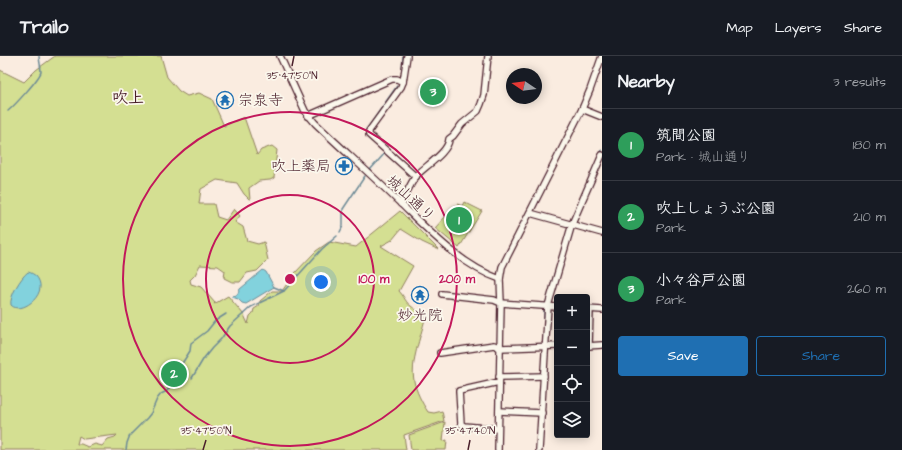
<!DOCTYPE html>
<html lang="en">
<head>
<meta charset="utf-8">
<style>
	:root { --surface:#171b24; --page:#242831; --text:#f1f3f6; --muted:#9ea1a6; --line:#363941; --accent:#1f6fb2 }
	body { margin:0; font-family:"Architects Daughter","Klee One",sans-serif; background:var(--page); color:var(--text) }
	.controls { position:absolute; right:12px; bottom:12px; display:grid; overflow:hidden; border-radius:4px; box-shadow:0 2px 10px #0003 }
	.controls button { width:36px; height:36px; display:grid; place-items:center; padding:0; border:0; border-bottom:1px solid var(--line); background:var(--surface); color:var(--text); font:20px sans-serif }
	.compass { position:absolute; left:506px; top:12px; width:36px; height:36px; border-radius:50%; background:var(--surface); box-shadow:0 2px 10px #0003; rotate:283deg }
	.you { position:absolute; left:321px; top:226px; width:14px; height:14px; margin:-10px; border:3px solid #fff; border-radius:50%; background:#1a73e8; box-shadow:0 0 0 6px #1a73e833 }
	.badge { display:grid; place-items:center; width:26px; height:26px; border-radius:50%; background:var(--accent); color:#fff; font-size:13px; font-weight:700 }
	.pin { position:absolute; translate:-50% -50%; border:2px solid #fff; box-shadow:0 1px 4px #0006 }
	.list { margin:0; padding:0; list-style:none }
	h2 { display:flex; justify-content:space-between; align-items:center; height:52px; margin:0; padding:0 16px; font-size:17px }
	h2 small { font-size:13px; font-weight:400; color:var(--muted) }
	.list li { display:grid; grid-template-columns:26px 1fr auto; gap:12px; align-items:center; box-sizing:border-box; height:72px; padding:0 16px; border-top:1px solid var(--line) }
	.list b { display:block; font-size:15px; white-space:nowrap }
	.list p { margin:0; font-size:13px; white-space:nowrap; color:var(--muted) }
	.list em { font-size:13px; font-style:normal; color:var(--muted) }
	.actions { display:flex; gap:8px; padding:12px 16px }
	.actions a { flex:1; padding:9px 0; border:1px solid var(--accent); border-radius:4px; text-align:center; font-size:14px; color:var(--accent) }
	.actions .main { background:var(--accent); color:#fff }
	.icon { flex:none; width:22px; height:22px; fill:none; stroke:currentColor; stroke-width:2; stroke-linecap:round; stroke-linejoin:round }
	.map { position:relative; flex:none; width:602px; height:394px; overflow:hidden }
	header { display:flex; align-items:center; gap:24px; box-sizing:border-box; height:56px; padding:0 20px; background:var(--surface); border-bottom:1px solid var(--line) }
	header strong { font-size:19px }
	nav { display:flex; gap:22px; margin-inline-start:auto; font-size:14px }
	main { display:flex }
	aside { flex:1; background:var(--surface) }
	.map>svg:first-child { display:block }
	.green { fill:#d4df92; stroke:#8f7f5e; fill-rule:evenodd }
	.water { fill:#82d2dd; stroke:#6c8a96 }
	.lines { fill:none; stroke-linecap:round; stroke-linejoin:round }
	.stream { stroke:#6c8a96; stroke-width:1.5 }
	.minor-casing { stroke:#4a1f2b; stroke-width:8 }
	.minor { stroke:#fbf7ec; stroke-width:5.5 }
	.ticks { fill:none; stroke:#4a1f2b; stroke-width:1.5 }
	.ring { fill:none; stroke:#c2185b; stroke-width:2 }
	.labels { text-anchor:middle; stroke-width:3.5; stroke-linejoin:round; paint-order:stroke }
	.poi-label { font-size:15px; fill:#4a1f2b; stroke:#fbf7ec; text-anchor:start }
	.street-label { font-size:15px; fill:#4a1f2b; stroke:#fbf7ec }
	.neighbourhood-label { font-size:16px; font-weight:bold; fill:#4a1f2b; stroke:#fbf7ec }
	.ticks-label { font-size:10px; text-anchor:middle; fill:#4a1f2b; stroke:#fbf7ec; stroke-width:3.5; stroke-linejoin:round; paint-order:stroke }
	.centre { fill:#c2185b; stroke:#fbf7ec; stroke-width:2 }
	.ring-label { font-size:12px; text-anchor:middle; font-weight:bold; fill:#c2185b; stroke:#fbf7ec; stroke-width:3.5; stroke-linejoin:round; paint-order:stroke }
</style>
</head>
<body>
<header>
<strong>Trailo</strong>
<nav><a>Map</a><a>Layers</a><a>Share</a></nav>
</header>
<main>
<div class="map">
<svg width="602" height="394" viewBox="0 0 602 394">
	<rect width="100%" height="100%" fill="#faece0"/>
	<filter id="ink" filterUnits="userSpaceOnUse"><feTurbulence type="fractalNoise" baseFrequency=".025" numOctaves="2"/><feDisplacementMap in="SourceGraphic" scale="8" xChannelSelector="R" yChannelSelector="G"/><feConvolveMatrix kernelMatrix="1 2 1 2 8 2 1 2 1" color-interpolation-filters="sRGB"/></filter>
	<g filter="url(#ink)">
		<g class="green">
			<path d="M55,0H161L167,21L179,35L187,40L199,37L212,43L224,70L244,61L257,99L261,94L272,90L277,94L274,122L270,124L259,125L249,132L250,144L244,138L237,127L217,124L201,133L199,148H214L217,161L226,164L234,153L240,160L235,166L243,171L247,185L258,188L264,186L268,204L257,215L247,217L240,226H232L224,222L225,215L218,210L200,209L195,219L190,224L191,228L201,231L215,247L214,248L228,240L244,259L248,268L250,260L253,257L254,253L259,250L260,245L272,235H282L294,218L316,195L329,186L356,191L400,155L439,194L422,186L401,173L392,184L381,190L413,210L399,235C404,240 406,247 411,250C418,256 420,254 425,263C421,280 410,307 414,325C416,335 422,347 428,356L434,357L442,355L444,365L404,379L406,394H0V14L24,26L36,14ZM117,379L115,381L108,383L102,390L95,388L88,391L81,388H77L79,380L84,383Z"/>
			<path d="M464,146L482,155L459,192L435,172L457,148L462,150Z"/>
			<path d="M445,366L443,385L447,384L446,394H411L409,379Z"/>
		</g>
		<g class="water">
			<path d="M263,214L266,216L274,231L246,248L242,247L238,243L232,241V240L237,239L240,233Z"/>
			<path d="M28,216C32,217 33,218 36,220C51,237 21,260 11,249C9,241 21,221 28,216Z"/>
		</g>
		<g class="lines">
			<g class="stream">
				<path d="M402,14L403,0"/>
				<path d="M8,55C15,49 39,23 41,16C41,10 39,5 39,0"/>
				<path d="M366,74L397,30"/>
				<path d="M367,81L385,97L370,114"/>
				<path d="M601,96L602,94"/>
				<path d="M340,176L343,170V153L365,120"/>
				<path d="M274,231L284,235"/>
				<path d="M546,246L555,216"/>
				<path d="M544,273V254"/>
				<path d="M192,322L204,302L212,292L221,283L230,270L251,251L284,235L322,193L337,180"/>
				<path d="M126,394L127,387L130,379L147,362L151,357L157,343L161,338L167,335L171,329L174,316L181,309L190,295L191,287L207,275L215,265L226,258"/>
			</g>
			<g class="minor-casing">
				<g id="minor">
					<path d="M280,0L305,55L315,67C343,94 373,120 401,148C429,175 462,210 500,223"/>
					<path d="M407,0L403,26L401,31L369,75V79L416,121"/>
					<path d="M582,53L602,61"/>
					<path d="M308,60L392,23H397L403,26"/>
					<path d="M401,148C406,139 410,128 416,120C424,111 449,96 449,83L453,80L462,68L478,55L481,48L484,39L488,0"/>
					<path d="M530,157L602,177"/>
					<path d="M442,238L494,244L501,247L557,251"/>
					<path d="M587,253L602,254"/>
					<path d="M587,290L602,289"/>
					<path d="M589,290L590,253"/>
					<path d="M440,297L494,289L500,292L557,290"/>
					<path d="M499,321L544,320"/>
					<path d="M499,355L542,357"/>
					<path d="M498,373L464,370L461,368L459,335L499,326"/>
					<path d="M498,394L501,247L500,223L502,211L582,53L590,34L602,0"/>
					<path d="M539,394L548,250L572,168L602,99"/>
				</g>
			</g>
			<use href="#minor" class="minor"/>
		</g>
	</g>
	<path class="ticks" d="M292,10L294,0M203,394L206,384M468,394L470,384"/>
	<g class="ring">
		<circle cx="290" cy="223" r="84"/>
		<circle cx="290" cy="223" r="167"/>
	</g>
	<defs>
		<g id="temple-ring" transform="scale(0.9)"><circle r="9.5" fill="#fbf7ec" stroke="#1f6fb2" stroke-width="1.5"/><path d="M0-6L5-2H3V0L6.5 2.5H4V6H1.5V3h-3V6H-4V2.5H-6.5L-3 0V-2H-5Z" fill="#1f6fb2"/></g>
		<g id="pharmacy-ring" transform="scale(0.9)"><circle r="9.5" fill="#fbf7ec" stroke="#1f6fb2" stroke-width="1.5"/><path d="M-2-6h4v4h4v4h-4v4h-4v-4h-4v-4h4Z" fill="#1f6fb2"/></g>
	</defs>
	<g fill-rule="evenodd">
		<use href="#temple-ring" x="225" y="44"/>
		<use href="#pharmacy-ring" x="344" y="110"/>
		<use href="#temple-ring" x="420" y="239"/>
	</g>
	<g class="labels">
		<g class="poi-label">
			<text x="238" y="49">宗泉寺</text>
			<text x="331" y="115" text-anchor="end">吹上薬局</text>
			<text x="420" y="264" text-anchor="middle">妙光院</text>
		</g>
		<g class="street-label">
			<text transform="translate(411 142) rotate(43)" y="5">城山通り</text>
		</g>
		<g class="neighbourhood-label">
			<text x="128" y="47">吹上</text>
		</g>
	</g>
	<g class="ticks-label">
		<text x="292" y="23">35°47'50"N</text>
		<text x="206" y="378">35°47'50"N</text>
		<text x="470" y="378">35°47'40"N</text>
	</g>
	<circle cx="290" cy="223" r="6" class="centre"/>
	<g class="ring-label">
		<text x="374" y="227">100 m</text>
		<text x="457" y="227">200 m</text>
	</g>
</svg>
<div class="controls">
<button>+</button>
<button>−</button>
<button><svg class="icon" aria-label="locate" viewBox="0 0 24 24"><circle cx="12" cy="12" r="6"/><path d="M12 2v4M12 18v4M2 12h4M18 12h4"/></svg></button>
<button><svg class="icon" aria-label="layers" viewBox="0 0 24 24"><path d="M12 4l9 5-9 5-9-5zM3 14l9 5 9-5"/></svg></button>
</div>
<svg class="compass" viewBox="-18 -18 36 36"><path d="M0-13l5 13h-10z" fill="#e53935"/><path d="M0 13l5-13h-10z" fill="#9ea1a6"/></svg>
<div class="you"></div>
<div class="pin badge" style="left:459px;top:164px;background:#2e9e5b">1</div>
<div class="pin badge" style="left:174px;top:318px;background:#2e9e5b">2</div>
<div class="pin badge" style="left:433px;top:36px;background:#2e9e5b">3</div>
</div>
<aside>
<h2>Nearby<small>3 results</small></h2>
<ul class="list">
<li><span class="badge" style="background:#2e9e5b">1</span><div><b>筑間公園</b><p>Park · 城山通り</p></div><em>180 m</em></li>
<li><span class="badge" style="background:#2e9e5b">2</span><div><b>吹上しょうぶ公園</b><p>Park</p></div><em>210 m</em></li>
<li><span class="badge" style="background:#2e9e5b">3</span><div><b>小々谷戸公園</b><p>Park</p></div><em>260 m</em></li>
</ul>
<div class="actions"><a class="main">Save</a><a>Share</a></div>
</aside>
</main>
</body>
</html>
